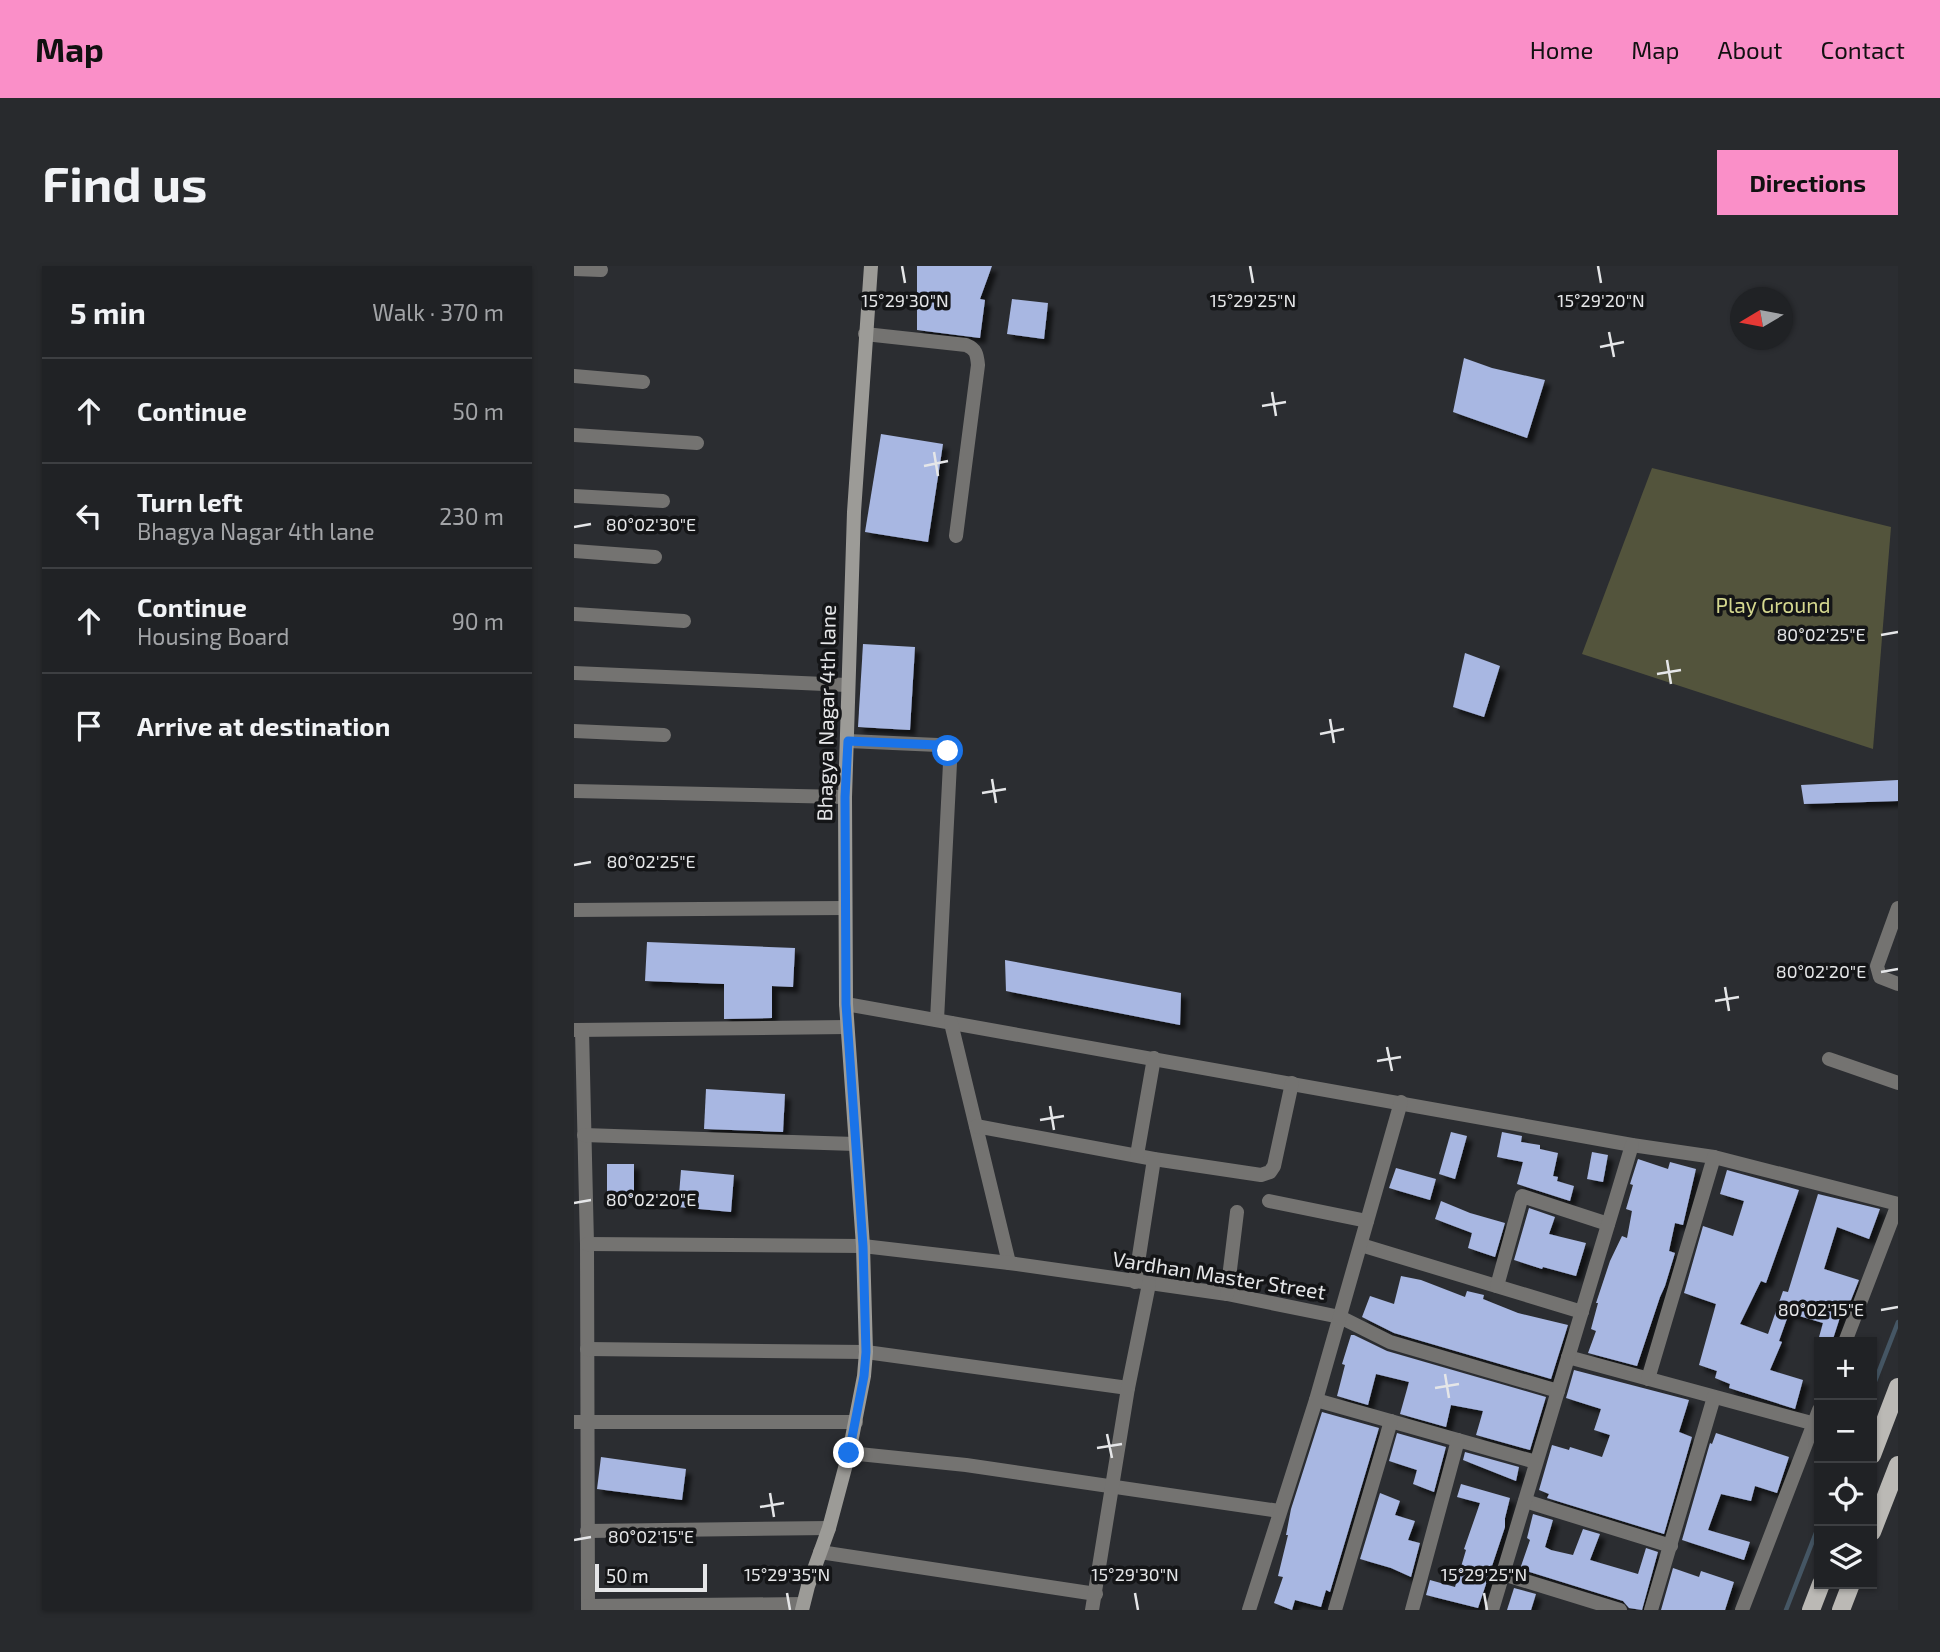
<!DOCTYPE html>
<html lang="en">
<head>
<meta charset="utf-8">
<style>
	:root { --surface:#202225; --page:#282a2d; --text:#f1f3f6; --muted:#a2a4a7; --line:#3d3f42; --accent:#fa8fc8 }
	body { margin:0; font-family:"Exo 2",sans-serif; background:var(--page); color:var(--text) }
	.controls { position:absolute; right:21px; bottom:21px; display:grid; overflow:hidden; border-radius:0px; box-shadow:0 2px 5px #0004 }
	.controls button { width:63px; height:63px; display:grid; place-items:center; padding:0; border:0; border-bottom:2px solid var(--line); background:var(--surface); color:var(--text); font:35px sans-serif }
	.compass { position:absolute; left:1156px; top:21px; width:63px; height:63px; border-radius:50%; background:var(--surface); box-shadow:0 2px 5px #0004; rotate:260deg }
	.scale { position:absolute; left:21px; bottom:18px; width:112px; box-sizing:border-box; padding-left:7px; border:4px solid #e5e6e8; border-top:0; font-size:19px; line-height:24px; white-space:nowrap; color:#e5e6e8; -webkit-text-stroke:5px #141517; paint-order:stroke }
	.stop { position:absolute; width:21px; height:21px; margin:-16px; border:5px solid #1a73e8; border-radius:50%; background:#fff }
	.stop.end { background:#1a73e8; border-color:#fff; box-shadow:0 2px 7px #0008 }
	.list { margin:0; padding:0; list-style:none }
	h2 { display:flex; justify-content:space-between; align-items:center; height:91px; margin:0; padding:0 28px; font-size:30px }
	h2 small { font-size:23px; font-weight:400; color:var(--muted) }
	.list li { display:grid; grid-template-columns:46px 1fr auto; gap:21px; align-items:center; box-sizing:border-box; height:105px; padding:0 28px; border-top:2px solid var(--line) }
	.list b { display:block; font-size:26px; white-space:nowrap }
	.list p { margin:0; font-size:23px; white-space:nowrap; color:var(--muted) }
	.list em { font-size:23px; font-style:normal; color:var(--muted) }
	.icon { flex:none; width:38px; height:38px; fill:none; stroke:currentColor; stroke-width:2; stroke-linecap:round; stroke-linejoin:round }
	.map { position:relative; flex:none; width:1324px; height:1344px; overflow:hidden; border-radius:0px }
	header { display:flex; align-items:center; gap:42px; box-sizing:border-box; height:98px; padding:0 35px; background:var(--accent); color:#111 }
	header strong { font-size:33px }
	nav { display:flex; gap:38px; margin-inline-start:auto; font-size:24px }
	.intro { display:flex; align-items:center; justify-content:space-between; box-sizing:border-box; height:168px; padding:0 42px }
	h1 { margin:0; font-size:49px }
	.button { padding:18px 32px; border-radius:0px; background:var(--accent); color:#111; font-size:24px; font-weight:700 }
	main { display:flex; gap:42px; padding:0 42px }
	aside { flex:1; background:var(--surface); border-radius:0px; box-shadow:0 2px 5px #0004 }
	.map>svg:first-child { display:block }
	.green { fill:#53543c }
	.lines { fill:none; stroke-linecap:round; stroke-linejoin:round }
	.stream { stroke:#455664; stroke-width:4.5 }
	.building { fill:#a8b7e2; filter:url(#shadow) }
	.street { stroke:#747371; stroke-width:14 }
	.secondary { stroke:#9c9b97; stroke-width:14 }
	.primary { stroke:#bbb9b5; stroke-width:18 }
	.route { stroke:#1a73e8; stroke-width:9 }
	.ticks { fill:none; stroke:#e5e6e8; stroke-width:2.5 }
	.labels { text-anchor:middle; stroke-width:7; stroke-linejoin:round; paint-order:stroke }
	.park-label { font-size:21px; fill:#d5d88f; stroke:#141517 }
	.street-label { font-size:21px; fill:#e5e6e8; stroke:#141517 }
	.ticks-label { font-size:18px; text-anchor:middle; fill:#e5e6e8; stroke:#141517; stroke-width:7; stroke-linejoin:round; paint-order:stroke }
</style>
</head>
<body>
<header>
<strong>Map</strong>
<nav><a>Home</a><a>Map</a><a>About</a><a>Contact</a></nav>
</header>
<div class="intro"><h1>Find us</h1><a class="button">Directions</a></div>
<main>
<aside>
<h2>5 min<small>Walk · 370 m</small></h2>
<ul class="list">
<li><svg class="icon" aria-label="ahead" viewBox="0 0 24 24"><path d="M12 20V5M6 11l6-6 6 6"/></svg><div><b>Continue</b></div><em>50 m</em></li>
<li><svg class="icon" aria-label="left" viewBox="0 0 24 24"><path d="M17 20v-9H6M10 6l-5 5 5 5"/></svg><div><b>Turn left</b><p>Bhagya Nagar 4th lane</p></div><em>230 m</em></li>
<li><svg class="icon" aria-label="ahead" viewBox="0 0 24 24"><path d="M12 20V5M6 11l6-6 6 6"/></svg><div><b>Continue</b><p>Housing Board</p></div><em>90 m</em></li>
<li><svg class="icon" aria-label="arrive" viewBox="0 0 24 24"><path d="M6 21V4h12l-3 4 3 4H6"/></svg><div><b>Arrive at destination</b></div></li>
</ul>
</aside>
<div class="map">
<svg width="1324" height="1344" viewBox="0 0 1324 1344">
	<defs>
		<filter id="shadow"><feDropShadow dx="5.5" dy="5.5" stdDeviation="2" flood-color="#0009"/></filter>
	</defs>
	<rect width="100%" height="100%" fill="#2b2d31"/>
	<path class="green" d="M1078,202L1317,261L1299,483L1008,388Z"/>
	<g class="lines">
		<g class="stream">
			<path d="M1298,1123L1324,1056"/>
			<path d="M1212,1344L1245,1259"/>
		</g>
	</g>
	<g class="building">
		<path d="M343,0H418L406,33L411,34L406,72L343,64Z"/>
		<path d="M438,33L474,37L470,73L433,68Z"/>
		<path d="M890,92L918,102L971,114L953,172L879,146Z"/>
		<path d="M307,168L369,178L354,276L291,266Z"/>
		<path d="M289,378L341,381L336,464L284,461Z"/>
		<path d="M891,387L926,400L910,451L879,441Z"/>
		<path d="M1324,514V535L1230,538L1227,519Z"/>
		<path d="M73,676L221,682L219,721L198,720V752L150,753V718L71,715Z"/>
		<path d="M431,694L607,727L606,759L432,725Z"/>
		<path d="M132,823L211,828L209,866L130,863Z"/>
		<path d="M877,866L893,870L881,913L865,908Z"/>
		<path d="M928,866L948,870L947,876L966,879V883L984,887L979,910L984,911L983,915L1000,920L996,935L943,918L949,896L923,891Z"/>
		<path d="M1018,886L1034,889L1029,916L1013,913Z"/>
		<path d="M1064,893L1094,903L1096,896L1122,903L1109,959L1101,957L1095,985L1101,987L1091,1020L1086,1031L1063,1100L1014,1087L1022,1065L1017,1063L1024,1037H1022L1036,995L1048,970L1053,972L1058,945L1052,943L1059,919L1056,918Z"/>
		<rect x="33" y="898" width="27" height="33"/>
		<path d="M822,902L862,913L856,934L815,922Z"/>
		<path d="M107,904L160,909L157,946L104,941Z"/>
		<path d="M1153,904L1225,924L1192,1017L1187,1015L1166,1058L1194,1068L1209,1025L1214,1026L1244,928L1306,943L1295,973L1263,961L1250,1003L1285,1014L1273,1044L1269,1042L1258,1076L1245,1071L1249,1057L1215,1047L1205,1075L1208,1076L1196,1104L1229,1114L1221,1143L1155,1122L1156,1118L1141,1112L1143,1105L1125,1099L1142,1038L1110,1027L1129,960L1159,970L1170,935L1146,928Z"/>
		<path d="M867,935L896,947L931,957L921,991L894,982L898,967L861,953Z"/>
		<path d="M955,942L981,951L975,968L1012,977L1002,1010L969,1001L968,1003L940,994Z"/>
		<path d="M827,1010L847,1014L891,1031L893,1025L910,1029L909,1033L944,1047L994,1059L977,1113L820,1067L788,1051L796,1030L820,1038Z"/>
		<path d="M777,1069H780L813,1085L972,1131L956,1184L902,1169L909,1145L877,1139L872,1161L826,1148L835,1116L802,1108L794,1139L763,1130L771,1099L768,1098Z"/>
		<path d="M1000,1104L1115,1134L1105,1166L1118,1171L1090,1268L973,1232L975,1228L965,1224L978,1179L995,1184L996,1181L1028,1191L1036,1169L1020,1164L1027,1143L992,1132Z"/>
		<path d="M748,1146L805,1162L756,1326L752,1324L747,1341L721,1334L718,1344L700,1337L709,1311L704,1310L714,1269H712L717,1243Z"/>
		<path d="M823,1167L872,1181L860,1226L839,1218L843,1204L815,1195Z"/>
		<path d="M1142,1167L1215,1191L1203,1227L1181,1220L1177,1235L1147,1228L1134,1264L1176,1276L1170,1294L1108,1274L1136,1177L1138,1178Z"/>
		<path d="M891,1186L945,1201L942,1215L889,1194Z"/>
		<path d="M27,1191L112,1203L108,1234L23,1223Z"/>
		<path d="M887,1218L936,1232L931,1252V1261L904,1342L852,1329L856,1314L881,1321L892,1284L890,1283L906,1237L883,1231Z"/>
		<path d="M806,1227L826,1235L821,1249L841,1255L834,1274L846,1277L837,1311L817,1302L786,1293Z"/>
		<path d="M959,1248L979,1254L971,1281L977,1284L999,1289L1009,1263L1026,1268L1016,1294L1064,1308L1072,1282L1084,1286L1068,1344L1055,1342L1049,1335L946,1303L956,1274L953,1272Z"/>
		<path d="M1099,1302L1125,1311L1127,1305L1160,1316L1151,1344H1087Z"/>
		<path d="M940,1322L962,1328L957,1344H933Z"/>
	</g>
	<g class="lines">
		<g class="street">
			<path d="M0,3L27,4"/>
			<path d="M291,68L392,79C402,83 403,88 404,99L382,270"/>
			<path d="M0,110L69,116"/>
			<path d="M0,169L123,177"/>
			<path d="M0,230L89,235"/>
			<path d="M0,285L81,291"/>
			<path d="M0,348L110,355"/>
			<path d="M0,407L273,419"/>
			<path d="M0,465L90,469"/>
			<path d="M274,475L364,479L374,485L376,497L363,754"/>
			<path d="M0,525L271,531"/>
			<path d="M1324,642L1303,700L1306,711L1324,718"/>
			<path d="M0,644L271,642"/>
			<path d="M272,738L1058,879L1140,891L1324,938"/>
			<path d="M377,757L435,997"/>
			<path d="M1,764L273,761"/>
			<path d="M8,764L13,978L14,1344"/>
			<path d="M1255,793L1324,817"/>
			<path d="M402,860L580,893L687,909L696,906L700,900L718,817"/>
			<path d="M10,869L281,878"/>
			<path d="M563,889L580,792"/>
			<path d="M695,935L793,955"/>
			<path d="M13,978L289,980L435,997L653,1028L766,1051L816,1076L984,1125"/>
			<path d="M787,979L1008,1046"/>
			<path d="M561,1016L580,893"/>
			<path d="M923,1020L948,930L1034,958"/>
			<path d="M653,1028L663,946"/>
			<path d="M1271,1076L1324,938"/>
			<path d="M13,1083L292,1086L554,1122"/>
			<path d="M994,1091L1245,1159"/>
			<path d="M1074,1113L1140,891"/>
			<path d="M742,1134L962,1196"/>
			<path d="M0,1156H282"/>
			<path d="M275,1187L392,1199L705,1245"/>
			<path d="M951,1235L1097,1280"/>
			<path d="M13,1265L255,1262"/>
			<path d="M246,1286L522,1328"/>
			<path d="M929,1308L1046,1344"/>
			<path d="M14,1340L229,1338"/>
			<path d="M518,1344L554,1122L575,1018"/>
			<path d="M675,1344L742,1134L827,836"/>
			<path d="M761,1344L817,1155"/>
			<path d="M838,1344L884,1174"/>
			<path d="M918,1344L1058,879"/>
			<path d="M1077,1344L1140,1131"/>
			<path d="M1168,1344L1245,1144"/>
		</g>
		<path class="secondary" d="M228,1344L234,1320L255,1262L275,1187L290,1110L292,1086L289,980L272,738L271,531L280,246L297,0"/>
		<g class="primary">
			<path d="M1298,1189L1324,1121"/>
			<path d="M1298,1266L1324,1199"/>
			<path d="M1237,1344L1247,1318"/>
			<path d="M1267,1344L1277,1318"/>
		</g>
	</g>
	<g class="lines">
		<path class="route" d="M275,1187L290,1110L292,1086L289,980L272,738L271,531L274,475L364,479L374,485"/>
	</g>
	<path class="ticks" d="M328,0L331,17M676,0L679,17M1024,0L1027,17M1035,66L1040,91M1026,81L1050,76M698,126L702,150M688,140L712,136M360,186L364,210M350,200L374,195M0,261L17,258M1307,369L1324,366M1093,394L1097,418M1083,408L1107,404M756,453L760,477M746,468L770,463M418,513L422,537M408,527L432,523M0,599L17,596M1307,706L1324,703M1151,721L1155,745M1141,735L1165,731M813,781L818,805M803,795L827,791M476,840L480,864M466,854L490,850M0,937L17,934M1307,1044L1324,1041M871,1108L875,1132M861,1122L885,1118M533,1168L538,1192M523,1182L548,1178M196,1227L200,1251M186,1241L210,1237M0,1274L17,1271M213,1327L216,1344M561,1327L564,1344M910,1327L913,1344"/>
	<g class="labels">
		<g class="park-label">
			<text x="1199" y="347">Play Ground</text>
		</g>
		<g class="street-label">
			<text transform="translate(253 447) rotate(-89)" y="7">Bhagya Nagar 4th lane</text>
			<text transform="translate(645 1010) rotate(9)" y="7">Vardhan Master Street</text>
		</g>
	</g>
	<g class="ticks-label">
		<text x="331" y="41">15°29'30"N</text>
		<text x="679" y="41">15°29'25"N</text>
		<text x="1027" y="41">15°29'20"N</text>
		<text x="77" y="265">80°02'30"E</text>
		<text x="1247" y="375">80°02'25"E</text>
		<text x="77" y="602">80°02'25"E</text>
		<text x="1247" y="712">80°02'20"E</text>
		<text x="77" y="940">80°02'20"E</text>
		<text x="1247" y="1050">80°02'15"E</text>
		<text x="77" y="1277">80°02'15"E</text>
		<text x="213" y="1315">15°29'35"N</text>
		<text x="561" y="1315">15°29'30"N</text>
		<text x="910" y="1315">15°29'25"N</text>
	</g>
</svg>
<div class="controls">
<button>+</button>
<button>−</button>
<button><svg class="icon" aria-label="locate" viewBox="0 0 24 24"><circle cx="12" cy="12" r="6"/><path d="M12 2v4M12 18v4M2 12h4M18 12h4"/></svg></button>
<button><svg class="icon" aria-label="layers" viewBox="0 0 24 24"><path d="M12 4l9 5-9 5-9-5zM3 14l9 5 9-5"/></svg></button>
</div>
<svg class="compass" viewBox="-18 -18 36 36"><path d="M0-13l5 13h-10z" fill="#e53935"/><path d="M0 13l5-13h-10z" fill="#a2a4a7"/></svg>
<div class="scale">50 m</div>
<div class="stop" style="left:374px;top:485px"></div>
<div class="stop end" style="left:275px;top:1187px"></div>
</div>
</main>
</body>
</html>
